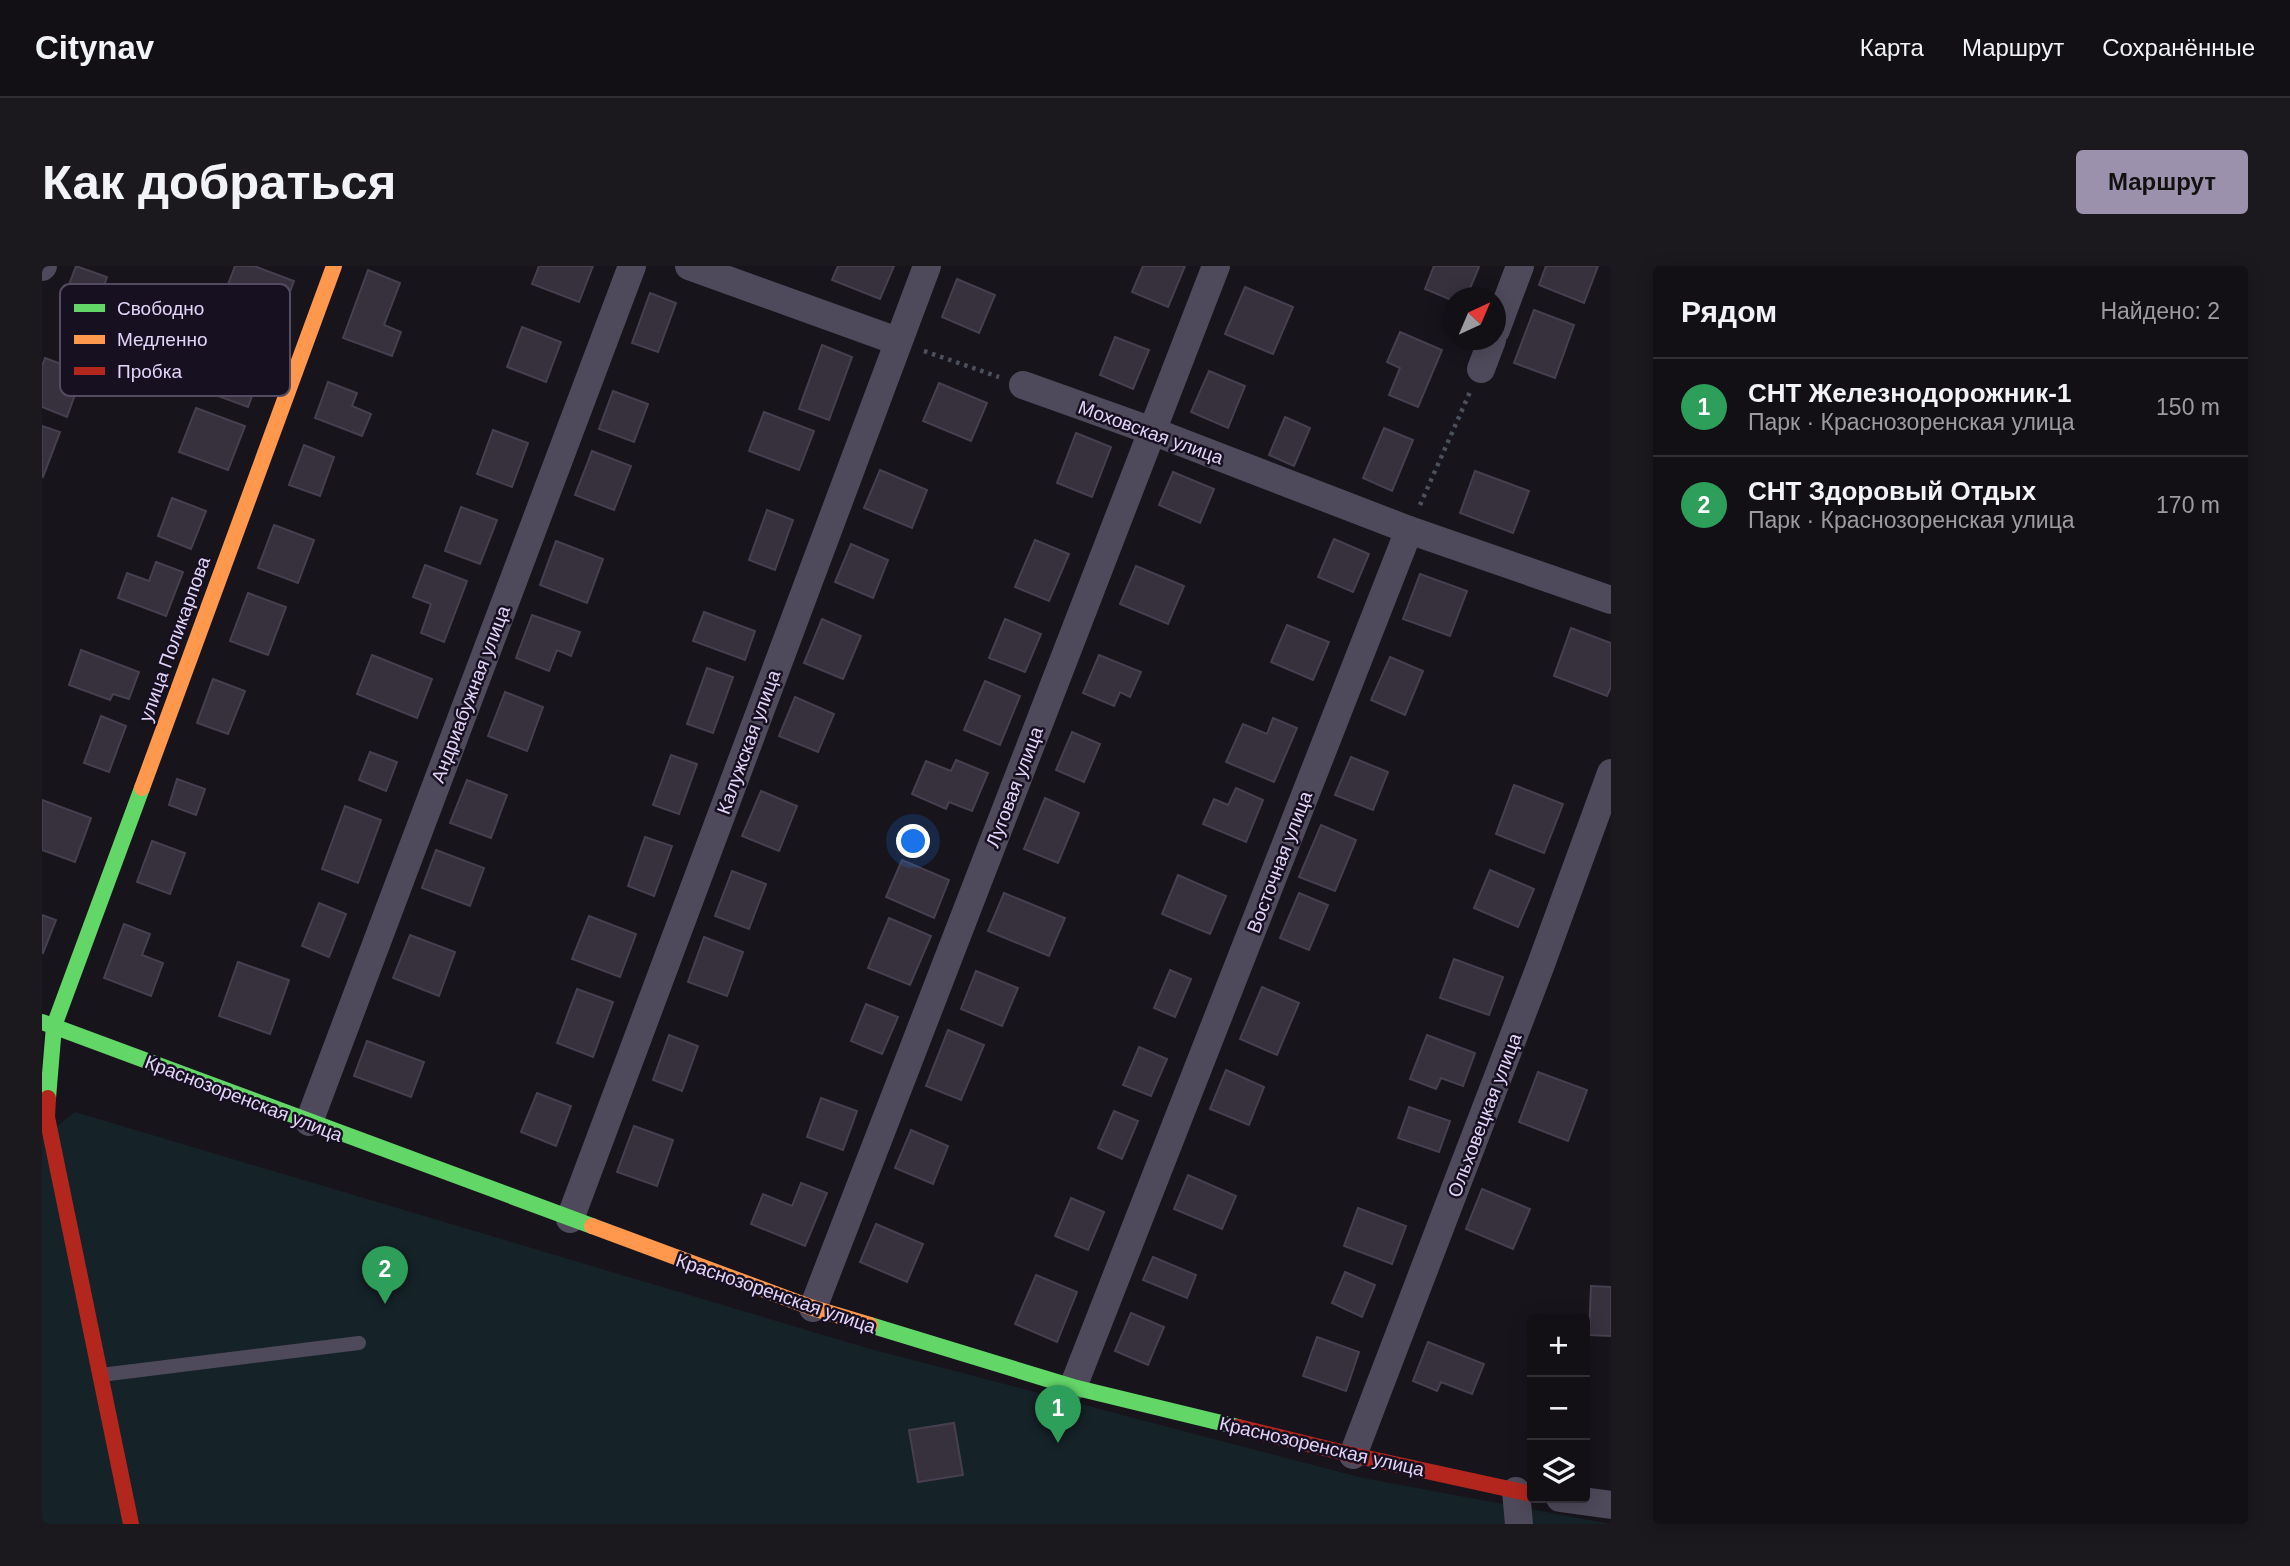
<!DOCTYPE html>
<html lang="ru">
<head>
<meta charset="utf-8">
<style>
	:root { --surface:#120f15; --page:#1b181e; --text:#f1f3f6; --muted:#9c9ca0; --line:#312f34; --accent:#9c91ac }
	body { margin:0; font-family:Arial,sans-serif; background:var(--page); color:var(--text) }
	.controls { position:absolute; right:21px; bottom:21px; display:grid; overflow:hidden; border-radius:7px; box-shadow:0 4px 18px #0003 }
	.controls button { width:63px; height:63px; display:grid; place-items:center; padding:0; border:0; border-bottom:2px solid var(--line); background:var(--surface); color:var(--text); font:35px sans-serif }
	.compass { position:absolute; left:1401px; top:21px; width:63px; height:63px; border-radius:50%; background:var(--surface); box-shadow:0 4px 18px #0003; rotate:44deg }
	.you { position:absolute; left:872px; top:576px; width:24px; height:24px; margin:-18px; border:5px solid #fff; border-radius:50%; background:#1a73e8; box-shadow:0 0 0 10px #1a73e833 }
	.badge { display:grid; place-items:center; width:46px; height:46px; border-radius:50%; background:var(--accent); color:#fff; font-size:23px; font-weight:700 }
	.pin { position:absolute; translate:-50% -58px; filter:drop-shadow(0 2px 4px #0008) }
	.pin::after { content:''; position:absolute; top:37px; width:24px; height:21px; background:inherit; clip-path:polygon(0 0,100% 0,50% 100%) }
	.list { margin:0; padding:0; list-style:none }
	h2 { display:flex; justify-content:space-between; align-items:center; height:91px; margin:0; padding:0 28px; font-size:30px }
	h2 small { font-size:23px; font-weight:400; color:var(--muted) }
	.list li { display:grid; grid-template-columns:46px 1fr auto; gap:21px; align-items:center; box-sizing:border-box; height:98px; padding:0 28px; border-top:2px solid var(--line) }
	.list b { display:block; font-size:26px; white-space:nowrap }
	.list p { margin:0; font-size:23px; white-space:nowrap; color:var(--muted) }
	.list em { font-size:23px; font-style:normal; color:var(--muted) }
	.icon { flex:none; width:38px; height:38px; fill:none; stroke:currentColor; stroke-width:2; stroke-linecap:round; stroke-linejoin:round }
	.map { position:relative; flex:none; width:1569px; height:1258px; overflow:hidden; border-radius:7px }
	header { display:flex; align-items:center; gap:42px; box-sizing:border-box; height:98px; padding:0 35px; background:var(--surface); border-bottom:2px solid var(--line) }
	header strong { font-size:33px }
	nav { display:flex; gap:38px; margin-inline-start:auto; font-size:24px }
	.intro { display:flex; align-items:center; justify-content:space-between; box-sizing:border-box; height:168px; padding:0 42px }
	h1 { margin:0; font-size:49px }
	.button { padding:18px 32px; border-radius:7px; background:var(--accent); color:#111; font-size:24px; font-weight:700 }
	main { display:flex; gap:42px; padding:0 42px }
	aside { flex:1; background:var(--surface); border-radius:7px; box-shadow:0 4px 18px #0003 }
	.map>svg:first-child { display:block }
	.green { fill:#152227 }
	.building { fill:#37313e; stroke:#463f4f; stroke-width:2 }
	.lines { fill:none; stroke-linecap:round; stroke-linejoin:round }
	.path { stroke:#4b505d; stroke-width:4.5; stroke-dasharray:3.5 5; stroke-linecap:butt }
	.lane { stroke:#4f4a5b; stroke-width:14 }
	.street { stroke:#4f4a5b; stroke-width:28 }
	.fast { stroke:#63d668; stroke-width:16 }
	.slow { stroke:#ff974d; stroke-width:16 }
	.jam { stroke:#b3261e; stroke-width:16 }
	.labels { text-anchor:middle; stroke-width:5; stroke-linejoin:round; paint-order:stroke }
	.street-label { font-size:19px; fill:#e3d4f9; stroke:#171020 }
	.key { fill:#171020; stroke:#544b61; stroke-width:2 }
	.key-label { font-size:19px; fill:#e3d4f9 }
</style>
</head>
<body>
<header>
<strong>Citynav</strong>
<nav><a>Карта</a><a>Маршрут</a><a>Сохранённые</a></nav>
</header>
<div class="intro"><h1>Как добраться</h1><a class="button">Маршрут</a></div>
<main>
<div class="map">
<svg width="1569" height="1258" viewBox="0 0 1569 1258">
	<rect width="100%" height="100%" fill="#18141c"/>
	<path class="green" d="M33,846L825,1082L1321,1212L1569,1258H0V872Z"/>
	<g class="building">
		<path d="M34,0L65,11L49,55L18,43Z"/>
		<path d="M193,0H212L252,15L244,36L225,29L217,51L179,37Z"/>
		<path d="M497,0H551L537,36L490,18Z"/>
		<path d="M796,0H852L838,33L790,14Z"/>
		<path d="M1101,0H1143L1126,41L1090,26Z"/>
		<path d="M1392,0H1436L1437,1L1424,32H1412V35L1383,23Z"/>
		<path d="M1504,0H1556L1542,37L1497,19Z"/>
		<path d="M326,4L358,17L342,59L359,66L350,90L301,72Z"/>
		<path d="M915,13L953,29L937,67L900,51Z"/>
		<path d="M1203,21L1251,41L1231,88L1183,68Z"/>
		<path d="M608,27L634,37L616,86L590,77Z"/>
		<path d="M1492,44L1532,59L1513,112L1472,97Z"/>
		<path d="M480,61L519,76L504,116L465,101Z"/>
		<path d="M1358,66L1400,84L1376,141L1347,129L1358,102L1345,96Z"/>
		<path d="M1073,71L1107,84L1091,123L1058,109Z"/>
		<path d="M173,79L222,97L206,141L157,123Z"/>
		<path d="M780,79L810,91L787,154L757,143Z"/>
		<path d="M3,92L41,106L25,151L0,141V100Z"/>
		<path d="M1167,105L1203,120L1186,162L1149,146Z"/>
		<path d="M286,116L315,127L310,140L329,148L320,170L273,152Z"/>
		<path d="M897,117L945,137L929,175L881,155Z"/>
		<path d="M571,125L606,138L592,176L557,163Z"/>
		<path d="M154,142L203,160L186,204L137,186Z"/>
		<path d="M722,146L772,165L757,204L707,185Z"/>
		<path d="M1243,151L1268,162L1252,200L1227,189Z"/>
		<path d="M0,160L18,166L1,211L0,210Z"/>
		<path d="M1342,162L1371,174L1350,225L1321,212Z"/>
		<path d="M451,164L486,177L470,221L435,208Z"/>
		<path d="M1034,167L1069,181L1050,231L1015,217Z"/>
		<path d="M262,179L292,191L278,230L247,219Z"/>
		<path d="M550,185L589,200L572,244L533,229Z"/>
		<path d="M838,204L885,224L870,262L822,242Z"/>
		<path d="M1433,205L1487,225L1471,267L1418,247Z"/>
		<path d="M1131,206L1172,223L1158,257L1117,239Z"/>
		<path d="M130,232L164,245L149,283L116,270Z"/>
		<path d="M419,241L455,254L438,298L403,285Z"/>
		<path d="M725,244L751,254L733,304L707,294Z"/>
		<path d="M232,259L272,274L256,317L216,302Z"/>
		<path d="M1292,273L1327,288L1311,326L1276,311Z"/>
		<path d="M993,274L1027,288L1007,335L973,321Z"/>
		<path d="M514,275L561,293L545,337L498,319Z"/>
		<path d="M809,278L846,294L831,332L793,316Z"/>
		<path d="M114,296L141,306L124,350L76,332L85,307L107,315Z"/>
		<path d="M383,299L425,315L402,376L379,367L389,338L371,331Z"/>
		<path d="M1094,300L1142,320L1126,358L1078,338Z"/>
		<path d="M1378,308L1425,325L1408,370L1361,353Z"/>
		<path d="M206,327L244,341L226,389L188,375Z"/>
		<path d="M662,346L713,365L703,394L651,375Z"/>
		<path d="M490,349L538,366L529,390L515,384L507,405L474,392Z"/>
		<path d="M780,353L819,370L801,413L762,397Z"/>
		<path d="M963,353L999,368L983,406L947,392Z"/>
		<path d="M1245,359L1287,376L1271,414L1229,396Z"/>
		<path d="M1529,362L1569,377V421L1565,430L1512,410Z"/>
		<path d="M39,384L97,406L87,433L71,428L68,434L27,419Z"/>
		<path d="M330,389L390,413L375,452L315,428Z"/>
		<path d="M1057,389L1099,406L1088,431L1078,426L1072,440L1041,427Z"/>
		<path d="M1348,391L1381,405L1363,449L1329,434Z"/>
		<path d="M665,402L691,411L671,467L645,458Z"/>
		<path d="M171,413L203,425L186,468L155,457Z"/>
		<path d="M943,415L978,430L958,479L922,464Z"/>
		<path d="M463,426L501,441L485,485L446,470Z"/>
		<path d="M753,431L792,448L776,486L737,470Z"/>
		<path d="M59,450L84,460L67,506L42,497Z"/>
		<path d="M1231,452L1255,462L1232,516L1184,496L1201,458L1225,468Z"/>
		<path d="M1030,466L1058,478L1042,516L1014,504Z"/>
		<path d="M328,486L355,496L344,525L317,514Z"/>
		<path d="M629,489L655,498L637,548L611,539Z"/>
		<path d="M1309,491L1346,506L1331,544L1293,529Z"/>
		<path d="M914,494L946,507L930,545L907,536L904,543L870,528L884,495L909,505Z"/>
		<path d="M135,513L163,523L154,549L127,539Z"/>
		<path d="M425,514L465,529L449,572L408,557Z"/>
		<path d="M1472,519L1521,538L1502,587L1454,568Z"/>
		<path d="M1194,522L1221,534L1204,576L1161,558L1172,533L1186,539Z"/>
		<path d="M719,525L755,540L737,585L700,570Z"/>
		<path d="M1003,532L1037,547L1016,597L982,583Z"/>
		<path d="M0,534L49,552L33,596L0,584Z"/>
		<path d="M303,540L339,554L316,617L280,603Z"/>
		<path d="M1279,559L1314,574L1293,625L1257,611Z"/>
		<path d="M603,571L630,580L612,630L586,620Z"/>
		<path d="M110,575L143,587L128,628L95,616Z"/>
		<path d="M394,584L442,602L428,640L380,622Z"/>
		<path d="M860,594L907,614L892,652L844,631Z"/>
		<path d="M1448,604L1492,623L1476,661L1432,642Z"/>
		<path d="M690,605L724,618L707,663L673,650Z"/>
		<path d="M1136,609L1184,630L1168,668L1120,648Z"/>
		<path d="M962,627L1023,652L1007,690L946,665Z"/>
		<path d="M1257,627L1286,639L1267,684L1238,672Z"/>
		<path d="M277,637L304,648L287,691L260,680Z"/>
		<path d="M0,649L14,654L1,687L0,686Z"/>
		<path d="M547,650L594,668L578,711L530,693Z"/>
		<path d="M847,652L889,670L868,719L826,702Z"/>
		<path d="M82,658L108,668L100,689L121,697L109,730L62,712Z"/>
		<path d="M368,669L413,686L397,730L351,712Z"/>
		<path d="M662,671L701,686L685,730L646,716Z"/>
		<path d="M1412,693L1461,711L1447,749L1398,732Z"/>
		<path d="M196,696L247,714L228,768L177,750Z"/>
		<path d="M1128,704L1149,713L1133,751L1112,742Z"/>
		<path d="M934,705L976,722L960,760L919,743Z"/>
		<path d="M1220,721L1257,737L1235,789L1198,773Z"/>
		<path d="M535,723L571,736L551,791L515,777Z"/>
		<path d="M824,738L856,751L840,788L809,775Z"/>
		<path d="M906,764L942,779L919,834L884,820Z"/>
		<path d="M627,769L656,780L640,825L611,814Z"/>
		<path d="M1385,769L1433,787L1421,820L1399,812L1394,823L1368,813Z"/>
		<path d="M325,775L382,796L369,831L312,810Z"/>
		<path d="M1097,781L1125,793L1109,830L1081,819Z"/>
		<path d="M1184,804L1222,821L1207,859L1168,843Z"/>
		<path d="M1496,806L1545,824L1526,875L1477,856Z"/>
		<path d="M495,827L529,840L514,880L479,866Z"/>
		<path d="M779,832L815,845L801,884L765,871Z"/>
		<path d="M1367,841L1408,855L1397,886L1356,872Z"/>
		<path d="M1072,845L1096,855L1080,893L1056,882Z"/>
		<path d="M592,860L631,874L615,920L575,906Z"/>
		<path d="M869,864L906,880L891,918L853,902Z"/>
		<path d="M1146,909L1194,930L1180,963L1132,943Z"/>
		<path d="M759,917L785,927L763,980L709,958L721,928L750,940Z"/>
		<path d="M1440,923L1488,943L1471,983L1424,963Z"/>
		<path d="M1029,932L1062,946L1046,984L1013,970Z"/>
		<path d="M1316,942L1364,960L1350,998L1302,980Z"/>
		<path d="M834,958L881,978L865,1016L818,996Z"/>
		<path d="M1111,991L1154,1009L1145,1032L1101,1014Z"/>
		<path d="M1303,1006L1333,1019L1320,1051L1290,1037Z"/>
		<path d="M994,1009L1035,1026L1015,1076L973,1058Z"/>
		<path d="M1549,1020L1569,1021V1070L1547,1069Z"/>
		<path d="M1089,1047L1122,1061L1106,1099L1073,1085Z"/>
		<path d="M1275,1071L1317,1086L1304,1125L1261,1110Z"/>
		<path d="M1386,1076L1442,1098L1430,1128L1399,1116L1395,1125L1371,1115Z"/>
		<path d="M912,1157L921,1209L876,1216L867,1164Z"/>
	</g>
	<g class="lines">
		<g class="path">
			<path d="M882,85L957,111"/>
			<path d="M1378,239L1428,126"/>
		</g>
		<path class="lane" d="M59,1109L317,1077"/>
		<g class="street">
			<path d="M647,0L855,75"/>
			<path d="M0,1L1,0"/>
			<path d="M1454,64L1478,0"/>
			<path d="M1439,103L1450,74"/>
			<path d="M981,119L1110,165L1367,264L1569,334"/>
			<path d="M267,856L590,0"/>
			<path d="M528,953L885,0"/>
			<path d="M771,1042L1174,0"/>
			<path d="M1031,1121L1367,264"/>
			<path d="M1311,1189L1498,701L1569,507"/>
			<path d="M1474,1225L1477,1258"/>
			<path d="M1518,1232L1569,1239"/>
		</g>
		<g class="fast">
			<path d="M0,756L550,960"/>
			<path d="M6,832L12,760L100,522"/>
			<path d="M828,1059L1031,1121L1196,1161"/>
		</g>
		<g class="slow">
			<path d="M100,522L292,0"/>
			<path d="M550,960L771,1042L828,1059"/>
		</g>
		<g class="jam">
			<path d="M6,832L5,851L89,1258"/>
			<path d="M1196,1161L1311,1189L1490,1228"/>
		</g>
	</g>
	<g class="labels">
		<g class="street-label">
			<text transform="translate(1109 166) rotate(20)" y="7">Моховская улица</text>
			<text transform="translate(132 373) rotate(-70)" y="7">улица Поликарпова</text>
			<text transform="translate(428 428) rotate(-69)" y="7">Андриабужная улица</text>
			<text transform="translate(706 476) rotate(-70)" y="7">Калужская улица</text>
			<text transform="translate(972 521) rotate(-69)" y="7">Луговая улица</text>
			<text transform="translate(1237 596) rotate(-69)" y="7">Восточная улица</text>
			<text transform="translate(202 832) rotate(21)" y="7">Краснозоренская улица</text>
			<text transform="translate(1442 849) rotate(-69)" y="7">Ольховецкая улица</text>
			<text transform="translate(734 1027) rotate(19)" y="7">Краснозоренская улица</text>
			<text transform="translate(1280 1180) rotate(13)" y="7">Краснозоренская улица</text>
		</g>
	</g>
	<rect x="18" y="18" width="230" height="112" rx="10" class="key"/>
	<rect x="32" y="38" width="31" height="8" fill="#63d668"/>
	<rect x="32" y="69" width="31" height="9" fill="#ff974d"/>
	<rect x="32" y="101" width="31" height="8" fill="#b3261e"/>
	<g class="key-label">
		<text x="75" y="49">Свободно</text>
		<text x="75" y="80">Медленно</text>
		<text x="75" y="112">Пробка</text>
	</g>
</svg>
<div class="controls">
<button>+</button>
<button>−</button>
<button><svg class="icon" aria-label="layers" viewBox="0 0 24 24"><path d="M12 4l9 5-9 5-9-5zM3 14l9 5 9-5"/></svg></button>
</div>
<svg class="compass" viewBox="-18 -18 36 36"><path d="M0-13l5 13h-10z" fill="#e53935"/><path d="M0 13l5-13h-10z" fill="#9c9ca0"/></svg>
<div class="you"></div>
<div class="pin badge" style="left:1016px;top:1177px;background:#2e9e5b">1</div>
<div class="pin badge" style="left:343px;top:1038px;background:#2e9e5b">2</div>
</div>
<aside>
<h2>Рядом<small>Найдено: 2</small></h2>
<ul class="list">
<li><span class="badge" style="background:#2e9e5b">1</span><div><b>СНТ Железнодорожник-1</b><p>Парк · Краснозоренская улица</p></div><em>150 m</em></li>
<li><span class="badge" style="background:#2e9e5b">2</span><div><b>СНТ Здоровый Отдых</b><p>Парк · Краснозоренская улица</p></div><em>170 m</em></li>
</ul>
</aside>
</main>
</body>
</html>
